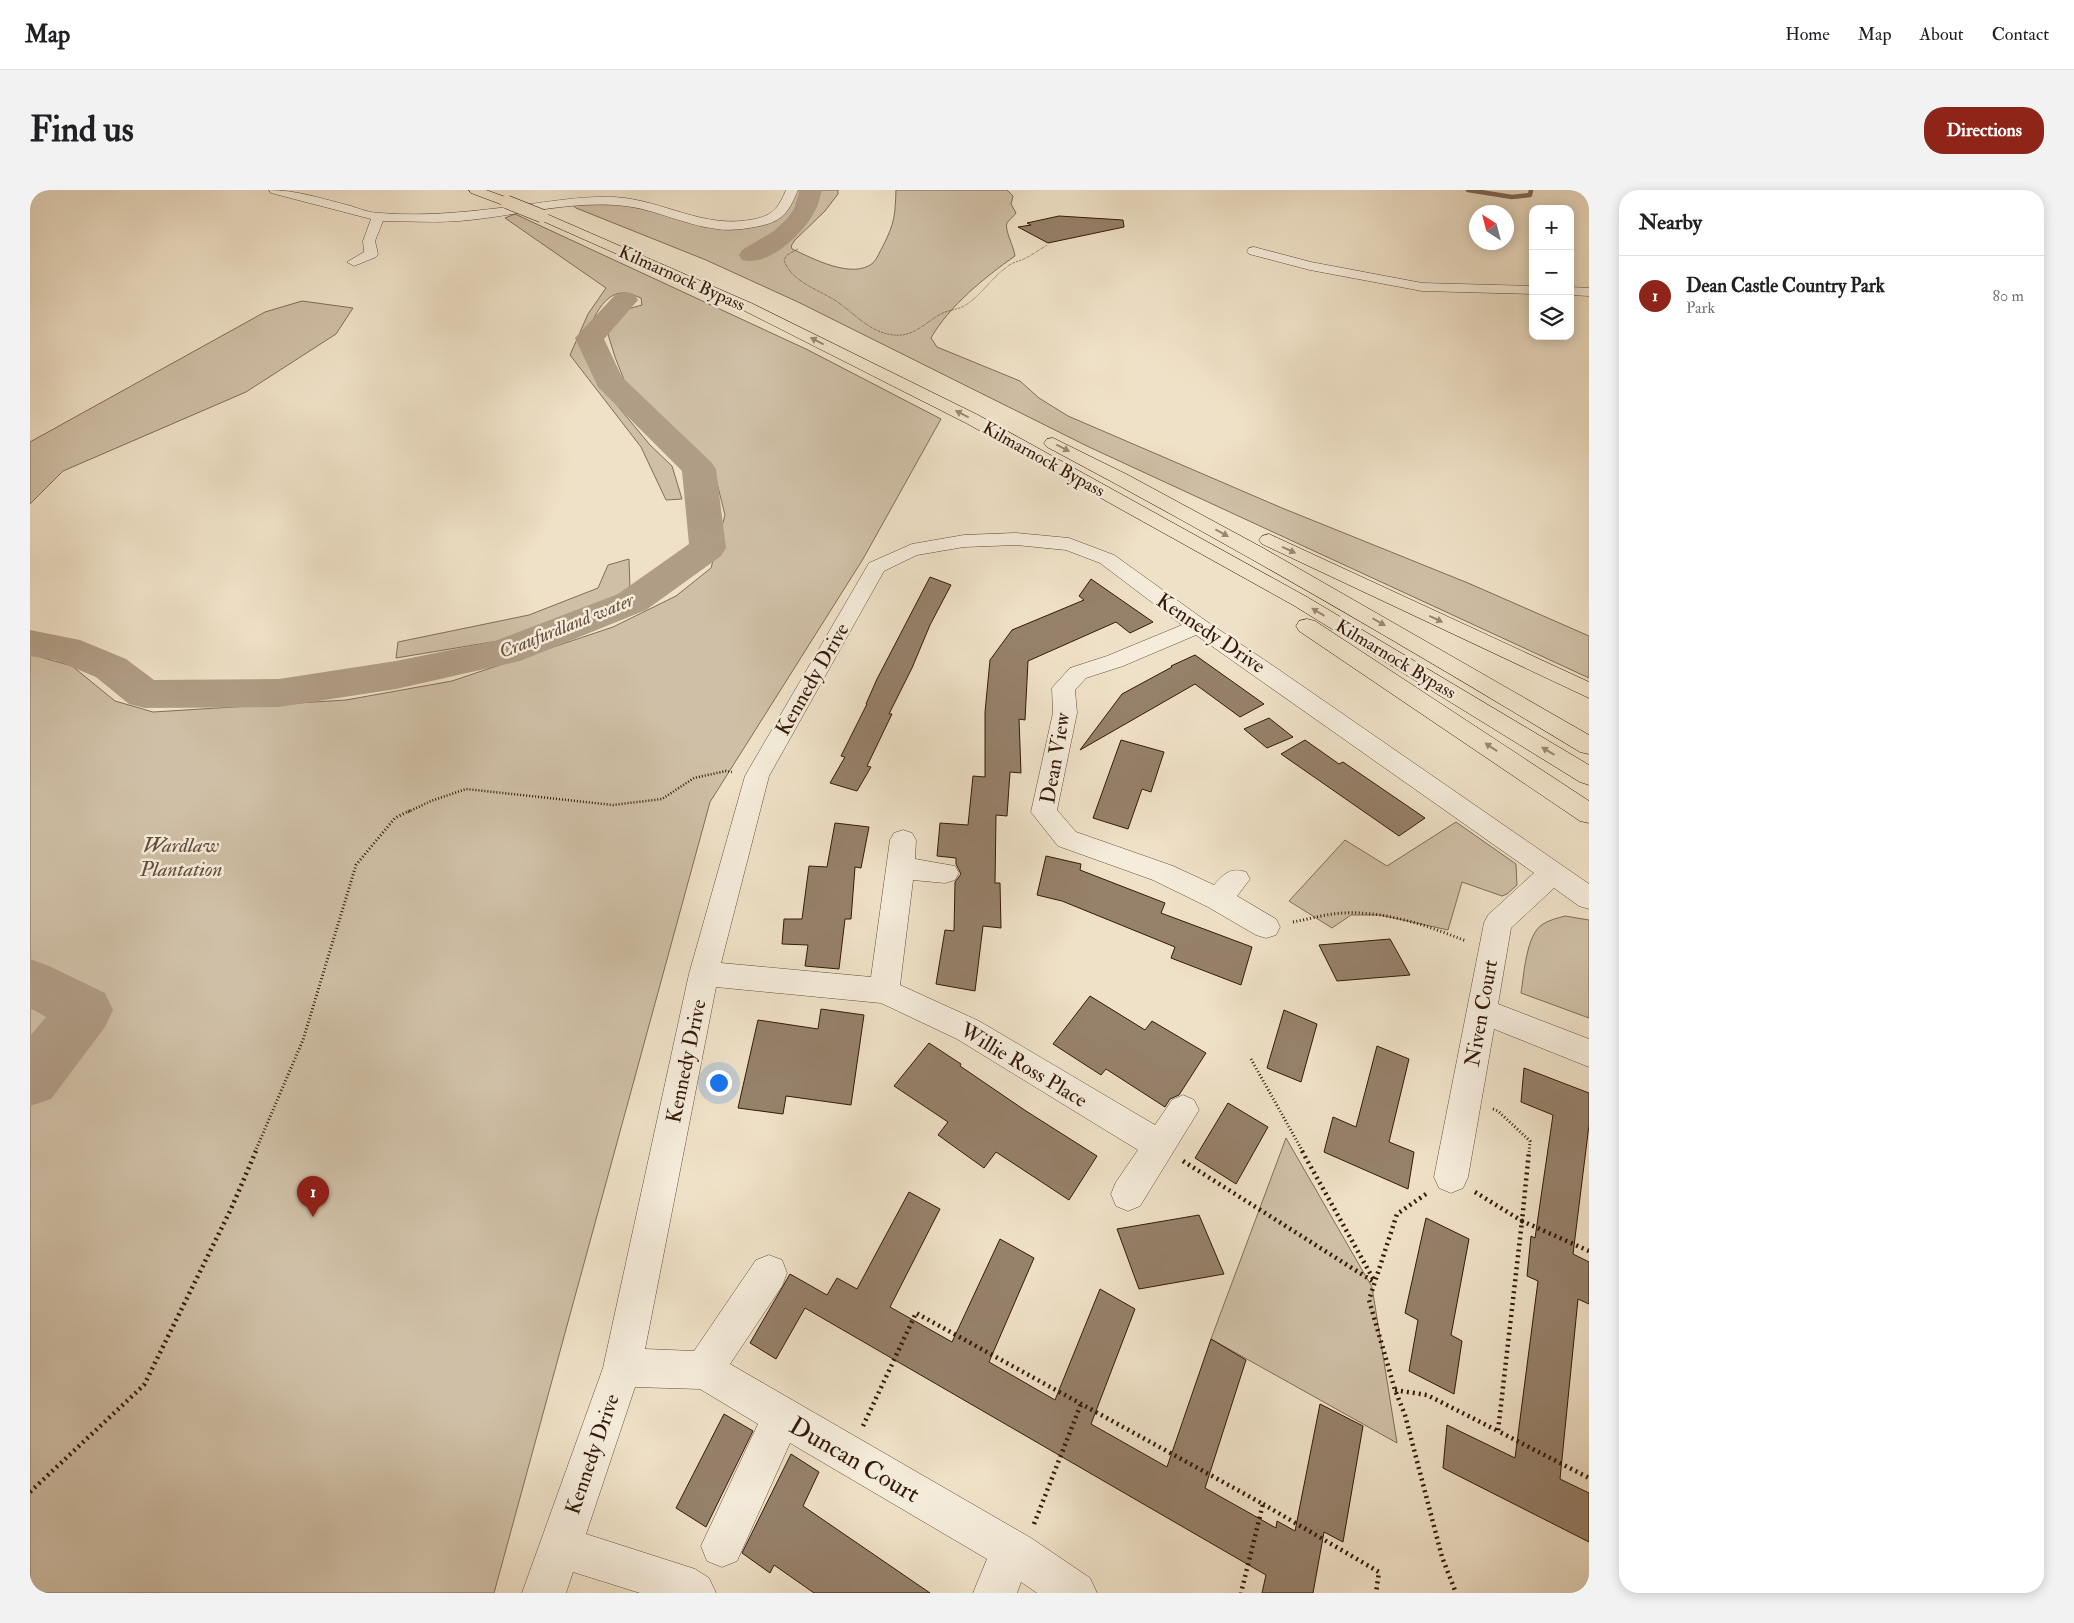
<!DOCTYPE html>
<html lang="en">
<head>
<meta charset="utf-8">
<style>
	:root { --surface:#fff; --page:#f2f2f2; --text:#202124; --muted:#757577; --line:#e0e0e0; --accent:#8f2418 }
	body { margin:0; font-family:"IM FELL Double Pica",serif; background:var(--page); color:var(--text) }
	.controls { position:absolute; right:15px; top:15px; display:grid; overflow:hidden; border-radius:10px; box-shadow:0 2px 12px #0003 }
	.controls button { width:45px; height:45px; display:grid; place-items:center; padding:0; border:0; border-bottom:1px solid var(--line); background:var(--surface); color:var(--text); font:25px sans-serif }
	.compass { position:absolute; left:1439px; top:15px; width:45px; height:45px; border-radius:50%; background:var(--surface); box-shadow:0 2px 12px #0003; rotate:324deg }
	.you { position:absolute; left:688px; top:892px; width:18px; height:18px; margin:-12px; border:4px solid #fff; border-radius:50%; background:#1a73e8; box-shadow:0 0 0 8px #1a73e833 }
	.badge { display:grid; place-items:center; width:32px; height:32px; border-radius:50%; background:var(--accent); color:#fff; font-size:16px; font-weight:700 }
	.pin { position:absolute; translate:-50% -41px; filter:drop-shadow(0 1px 2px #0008) }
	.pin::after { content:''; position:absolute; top:26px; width:18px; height:15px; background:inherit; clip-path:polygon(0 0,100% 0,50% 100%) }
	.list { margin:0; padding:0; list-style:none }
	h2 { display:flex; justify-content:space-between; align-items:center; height:65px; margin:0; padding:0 20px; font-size:21px }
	h2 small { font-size:16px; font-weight:400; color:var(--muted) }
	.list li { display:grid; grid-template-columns:32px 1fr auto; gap:15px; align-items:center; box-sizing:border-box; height:80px; padding:0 20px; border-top:1px solid var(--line) }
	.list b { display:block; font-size:19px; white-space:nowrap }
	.list p { margin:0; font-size:16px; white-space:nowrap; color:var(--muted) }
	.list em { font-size:16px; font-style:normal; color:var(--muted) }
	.icon { flex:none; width:28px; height:28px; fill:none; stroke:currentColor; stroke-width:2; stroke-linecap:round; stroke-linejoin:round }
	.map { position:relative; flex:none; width:1559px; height:1403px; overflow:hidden; border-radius:20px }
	header { display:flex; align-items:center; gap:30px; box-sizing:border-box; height:70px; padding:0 25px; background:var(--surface); border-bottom:1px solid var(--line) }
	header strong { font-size:24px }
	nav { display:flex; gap:28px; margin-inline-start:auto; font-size:18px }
	.intro { display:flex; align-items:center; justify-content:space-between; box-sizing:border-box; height:120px; padding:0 30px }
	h1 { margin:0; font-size:35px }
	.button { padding:12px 22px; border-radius:20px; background:var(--accent); color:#fff; font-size:18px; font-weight:700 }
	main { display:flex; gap:30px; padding:0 30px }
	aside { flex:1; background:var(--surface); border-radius:20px; box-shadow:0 2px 12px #0003 }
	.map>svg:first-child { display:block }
	.green { fill:#cfbfa6; stroke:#826c56 }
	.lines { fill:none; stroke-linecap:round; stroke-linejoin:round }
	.stream { stroke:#7f6853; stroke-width:4.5 }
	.river { fill:#b09d86; fill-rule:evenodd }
	.building { fill:#96816b; stroke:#351907 }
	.minor-casing { stroke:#644b37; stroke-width:1 }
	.highway-casing { stroke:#351907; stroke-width:1 }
	.path-far3 { stroke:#351907; stroke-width:1; stroke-dasharray:0.5 1; stroke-linecap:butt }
	.path-far2 { stroke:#351907; stroke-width:2.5; stroke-dasharray:1 2; stroke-linecap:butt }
	.path-far1 { stroke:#351907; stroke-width:3; stroke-dasharray:1 2.5; stroke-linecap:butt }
	.path { stroke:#351907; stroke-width:4.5; stroke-dasharray:2 4; stroke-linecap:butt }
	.minor { fill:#f5ecdb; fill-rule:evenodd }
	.highway { fill:#efe1c7; fill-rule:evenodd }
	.highway-bridge-casing { stroke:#351907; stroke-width:14; stroke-linecap:butt }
	.highway-bridge { stroke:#efe1c7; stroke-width:13 }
	.oneway { fill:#9b8771 }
	.labels { text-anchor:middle; stroke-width:5; stroke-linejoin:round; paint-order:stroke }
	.far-street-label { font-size:18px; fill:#351907; stroke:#f5ecdb }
	.far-water-label { font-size:19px; font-style:italic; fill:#664e3a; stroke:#f5ecdb }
	.street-label { font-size:21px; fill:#351907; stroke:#f5ecdb }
	.park-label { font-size:21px; font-style:italic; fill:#634b37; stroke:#f5ecdb }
	.near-street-label { font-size:25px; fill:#351907; stroke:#f5ecdb }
</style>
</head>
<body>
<header>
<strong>Map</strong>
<nav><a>Home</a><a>Map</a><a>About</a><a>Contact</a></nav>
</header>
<div class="intro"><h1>Find us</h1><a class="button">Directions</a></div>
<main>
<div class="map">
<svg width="1559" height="1403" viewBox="0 0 1559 1403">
	<rect width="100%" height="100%" fill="#efe1c7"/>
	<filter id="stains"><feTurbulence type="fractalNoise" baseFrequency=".004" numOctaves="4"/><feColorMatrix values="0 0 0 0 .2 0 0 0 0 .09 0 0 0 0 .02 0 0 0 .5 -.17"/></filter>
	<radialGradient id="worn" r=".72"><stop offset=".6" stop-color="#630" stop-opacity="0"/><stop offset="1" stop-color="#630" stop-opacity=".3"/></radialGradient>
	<g class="green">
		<path d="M762,0H808V4L795,21L765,50L761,56L762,59C782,68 822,90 843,73C847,69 850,61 853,56C865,32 865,26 866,0H977L983,6L981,14L986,23C983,27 979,30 977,33C974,39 984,57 985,66C955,87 919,116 901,148L907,157L990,191L1009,208L1038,226L1252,318L1438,393L1559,446V488L1059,257L768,112L676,70L546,18L540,13L596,12L672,33L735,31Z"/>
		<path d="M485,24L778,160L911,229L833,369L680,612L464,1403H0V464L42,476L85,511L123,522L316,510L422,491L583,437L646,406L681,378L695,325L683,277L598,200L585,167L576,138L598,119L612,115L611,108C606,106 601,104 596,103C570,100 559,140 552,159L567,191L620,255L642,276L652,309L636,310L611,257L540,165L558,124L576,98L475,28Z"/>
		<path d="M272,111L323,118L306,144L216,202L33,281L0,314V252L235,122Z"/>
		<path d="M599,369L600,400L492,447L366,468L368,452L499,425L568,398L578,375Z"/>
		<path d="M1426,632L1486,674L1487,695L1477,704L1472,706L1432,692L1418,740L1350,725H1321L1302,738L1259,711L1315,650L1357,676Z"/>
		<path d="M1535,726L1559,730V828L1491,803C1494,785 1496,744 1513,734C1519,730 1528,728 1535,726Z"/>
		<path d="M1256,948L1342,1097L1367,1253L1181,1149Z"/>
	</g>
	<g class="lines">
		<path class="stream" d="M1438,0L1482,7L1500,5L1501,0"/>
		<g class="river">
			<path d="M770,0H792C790,6 789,13 786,19C775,42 740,77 712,70L709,65L712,60L744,41L757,29L764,19Z"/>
			<path d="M595,102L604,104L608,110L574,149L592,187L681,272L686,279L696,358L691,366L616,420L490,471L366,499L249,517L114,518L99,514L66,487L25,470L0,466V440L50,450L96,469L124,490L249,489L366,471L465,451L588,404L659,354L652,281L568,197L545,148L586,104Z"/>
			<path d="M0,769L19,776L75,803L83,820L75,837L21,909L0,916V846L16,827L0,818Z"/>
		</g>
	</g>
	<g class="building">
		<path d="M1029,26L1093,30L1094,37L1018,53L988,37L1001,35L997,33Z"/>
		<path d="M900,387L921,395L900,435L882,478L859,524H862L837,576L841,577L827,601L800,593L815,567L811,566L837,514H836L847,489Z"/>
		<path d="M1061,389L1123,432L1100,443L1086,432L998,471L995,530L989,529L991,583L980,582L977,626L966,625L965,693H970L971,738L953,736L945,801L906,794L915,740L924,741L925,692L931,684L926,674V668L907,666L910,633L938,635L943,586L955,587V522L960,470L982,440L1054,410L1049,406Z"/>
		<path d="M1165,465L1234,514L1210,527L1165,494L1050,560L1092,504L1142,477L1141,476Z"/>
		<path d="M1239,528L1263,547L1237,558L1214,539Z"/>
		<path d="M1091,550L1134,562L1121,602L1112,599L1098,639L1063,628Z"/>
		<path d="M1275,550L1309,574L1313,572L1395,628L1369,646L1251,564Z"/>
		<path d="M805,633L839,637L831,678L825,677L821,729H815L809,779L775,776L778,755L752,754L754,729H772L779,676L797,677Z"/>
		<path d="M1016,666L1051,674L1050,680L1135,713L1131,723L1222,757L1211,795L1141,768L1145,757L1032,711L1007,705Z"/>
		<path d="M1360,749L1380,785L1307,791L1289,755Z"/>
		<path d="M1060,806L1115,840L1122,831L1176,863L1149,905L1140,909L1135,917L1076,879L1071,885L1023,854Z"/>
		<path d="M791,819L834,825L821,915L756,906L753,924L708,918L728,830L788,839Z"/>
		<path d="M1254,820L1287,834L1271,892L1237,878Z"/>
		<path d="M899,853L931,874L930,876L996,921L1067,966L1039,1010L966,962L954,978L908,945L918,932L864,896Z"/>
		<path d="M1347,856L1379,869L1359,952L1384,962L1378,999L1294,962L1303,927L1326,937Z"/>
		<path d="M1494,878L1559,903V935L1543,1064L1559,1072V1114L1548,1109L1530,1289L1559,1303V1352L1413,1278L1417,1235L1485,1268L1508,1091L1497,1086L1501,1046L1505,1048L1523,925L1491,912Z"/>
		<path d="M1198,913L1238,937L1206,994L1165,968Z"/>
		<path d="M879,1002L910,1019L860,1117L922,1152L970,1049L1004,1068L959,1172L1025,1210L1070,1099L1105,1119L1061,1234L1137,1277L1181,1149L1216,1170L1175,1298L1246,1338L1247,1331L1265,1341L1290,1214L1333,1236L1313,1352L1294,1342L1283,1403H1232L1236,1385L775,1118L746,1169L720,1153L760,1084L797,1105L807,1088L827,1099Z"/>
		<path d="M1169,1025L1194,1084L1109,1099L1087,1039Z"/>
		<path d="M1396,1028L1439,1049L1421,1145L1432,1151L1424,1204L1379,1181L1388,1130L1375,1123Z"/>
		<path d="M694,1224L723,1241L676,1337L646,1318Z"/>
		<path d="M761,1264L789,1282L773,1316L900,1403H784L744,1375L740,1383L712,1363Z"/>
	</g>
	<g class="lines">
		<g class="minor-casing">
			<g id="minor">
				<path d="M239,0C267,0 293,9 321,16C330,19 340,23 350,23C398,27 446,21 494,15C523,11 554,6 584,7C635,10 673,40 725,29C744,25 749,16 756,0H768C758,24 752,32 725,37C714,39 699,41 687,39C652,35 620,16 584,15C532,12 480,27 429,31C404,33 378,31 353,31L345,51L348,64L346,67L324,76L317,72L334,62L333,51L341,29L241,3Z"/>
				<path d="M1224,57L1281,72L1392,93L1503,96V104L1392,101L1280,80L1219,64L1217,61L1219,58Z"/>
				<path d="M1540,97L1559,98V106L1540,105Z"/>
				<path d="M986,343L1039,348L1084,365L1176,431L1242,475L1559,694V719L1549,716L1524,698L1481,738L1468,814L1559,849V877L1464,839L1438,987L1433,998L1421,1003L1409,998L1404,987L1454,733L1458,725L1504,683L1166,445L1093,476L1056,488L1045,500L1047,523L1027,620L1046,642L1143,676L1184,695C1194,684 1200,677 1216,682L1220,689L1207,706L1246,729L1250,737L1246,745L1236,748L1226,745L1178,717L1123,690L1028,656L1001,622L1023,523L1022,498L1040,478L1077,466L1152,435L1070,373L1036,360L986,355L934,357L887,365L854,381L739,586L691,773L841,787L860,650L864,643L873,640L882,643L886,650L885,669L925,676L929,683L925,690L915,693L883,690L870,795L949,831L1125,935L1142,910L1153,905L1164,910L1169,920L1110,1016L1098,1021L1086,1016L1081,1004L1086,992L1108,960L927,849L851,813L686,797L615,1159L664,1161L726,1070L739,1065L752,1070L757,1083L752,1096L700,1174L1001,1348L1060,1388L1067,1403H1007L991,1392L987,1403H943L957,1369L760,1253L707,1371L692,1377L677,1371L671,1356L728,1234L670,1199L605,1197L556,1344L665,1379L679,1388L686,1403H610L543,1382L536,1403H492L573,1178L659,784L715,586L839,373L882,354L934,345Z"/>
			</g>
		</g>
		<g class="highway-casing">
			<g id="highway">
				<path d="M439,0H456L481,9L483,12L481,15H473L441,3Z"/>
				<path d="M512,22L721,113L948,225L1277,407L1559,575V595L1550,592L1263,415L936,233L711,119L508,29L506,26Z"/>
				<path d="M1023,248L1098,285L1233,358L1559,545V564L1550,562C1375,456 1198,353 1017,257L1014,253L1017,249Z"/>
				<path d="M1239,344L1559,492V508L1232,354L1229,350L1232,346Z"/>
				<path d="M1277,429L1285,431L1559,611V633L1550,631L1269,441L1266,436L1269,431Z"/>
			</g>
		</g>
		<path class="path-far3" d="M768,59L757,65L754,70C760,90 786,99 803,109C821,120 834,137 854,143C879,151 891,136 909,125C917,120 927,120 934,116C951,106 961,88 977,77C981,73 989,71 994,69C1002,65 1009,60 1017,55"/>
		<path class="path-far2" d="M378,622L401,611L436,599L583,615L632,609L664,588L696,581L702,582"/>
		<g class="path-far1">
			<path d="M1263,732C1279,729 1296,724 1313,723C1356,721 1396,735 1436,751"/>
			<path d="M1221,869L1273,962"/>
			<path d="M1463,919L1468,921L1500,951L1499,962"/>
			<path d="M225,962L273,850L326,675L365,628L381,620"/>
		</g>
		<g class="path">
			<path d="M1272,961L1345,1092"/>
			<path d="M1153,971L1344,1092"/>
			<path d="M1445,1002L1492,1031L1499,961"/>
			<path d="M1396,1004L1367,1024L1339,1110L1365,1200L1375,1225L1412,1367L1426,1403"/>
			<path d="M1559,1061L1492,1031L1468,1241L1559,1288"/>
			<path d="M1365,1200L1397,1205L1468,1241"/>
			<path d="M833,1236L886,1123L1233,1314L1211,1403"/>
			<path d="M0,1302L114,1195L201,1019L226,961"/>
			<path d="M1233,1314L1349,1382L1346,1403"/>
			<path d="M1004,1334L1051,1214"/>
		</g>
		<use href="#minor" class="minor"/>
		<use href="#highway" class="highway"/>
		<g class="highway-bridge-casing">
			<path id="highway-bridge" d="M477,12L512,26"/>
		</g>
		<use href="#highway-bridge" class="highway-bridge"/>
	</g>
	<defs><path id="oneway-solid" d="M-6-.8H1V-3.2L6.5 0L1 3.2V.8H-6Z" transform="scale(1.25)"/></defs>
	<g class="oneway">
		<use href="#oneway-solid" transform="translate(787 151) rotate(-153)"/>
		<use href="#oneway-solid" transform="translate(932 224) rotate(-153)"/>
		<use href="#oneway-solid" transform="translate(1033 258) rotate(27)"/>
		<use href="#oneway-solid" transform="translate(1192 343) rotate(29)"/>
		<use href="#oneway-solid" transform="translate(1259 360) rotate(25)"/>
		<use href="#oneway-solid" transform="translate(1288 422) rotate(-149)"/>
		<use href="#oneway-solid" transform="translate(1406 429) rotate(25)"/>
		<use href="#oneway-solid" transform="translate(1349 432) rotate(30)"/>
		<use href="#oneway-solid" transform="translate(1461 557) rotate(-146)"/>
		<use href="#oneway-solid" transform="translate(1518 561) rotate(-149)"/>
	</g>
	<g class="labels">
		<g class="far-street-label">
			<text transform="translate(652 88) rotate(24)" y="6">Kilmarnock Bypass</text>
			<text transform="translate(1014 269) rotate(29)" y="6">Kilmarnock Bypass</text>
			<text transform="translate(1366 469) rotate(31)" y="6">Kilmarnock Bypass</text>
		</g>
		<g class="far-water-label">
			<text transform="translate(536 435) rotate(-22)" y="7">Craufurdland water</text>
		</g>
		<g class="street-label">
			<text transform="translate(1181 443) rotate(34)" y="7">Kennedy Drive</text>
			<text transform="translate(782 489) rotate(-60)" y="7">Kennedy Drive</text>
			<text transform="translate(1025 568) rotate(-80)" y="7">Dean View</text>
			<text transform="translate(1451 823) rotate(-80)" y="7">Niven Court</text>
			<text transform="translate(656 871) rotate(-78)" y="7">Kennedy Drive</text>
			<text transform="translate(994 875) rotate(31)" y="7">Willie Ross Place</text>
			<text transform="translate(562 1264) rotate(-71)" y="7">Kennedy Drive</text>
		</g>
		<g class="park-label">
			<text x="151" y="662">Wardlaw<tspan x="151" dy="24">Plantation</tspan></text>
		</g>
		<g class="near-street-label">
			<text transform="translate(825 1269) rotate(30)" y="9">Duncan Court</text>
		</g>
	</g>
	<rect width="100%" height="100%" filter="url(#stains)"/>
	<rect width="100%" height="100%" fill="url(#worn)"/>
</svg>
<div class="controls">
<button>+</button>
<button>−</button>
<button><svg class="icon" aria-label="layers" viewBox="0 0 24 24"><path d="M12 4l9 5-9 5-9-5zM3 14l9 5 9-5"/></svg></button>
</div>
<svg class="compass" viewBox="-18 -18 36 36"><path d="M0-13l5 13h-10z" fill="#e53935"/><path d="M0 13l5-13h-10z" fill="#757577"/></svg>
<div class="you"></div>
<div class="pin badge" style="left:283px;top:1027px">1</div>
</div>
<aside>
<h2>Nearby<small></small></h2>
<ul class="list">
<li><span class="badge">1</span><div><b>Dean Castle Country Park</b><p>Park</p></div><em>80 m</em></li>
</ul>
</aside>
</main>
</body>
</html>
